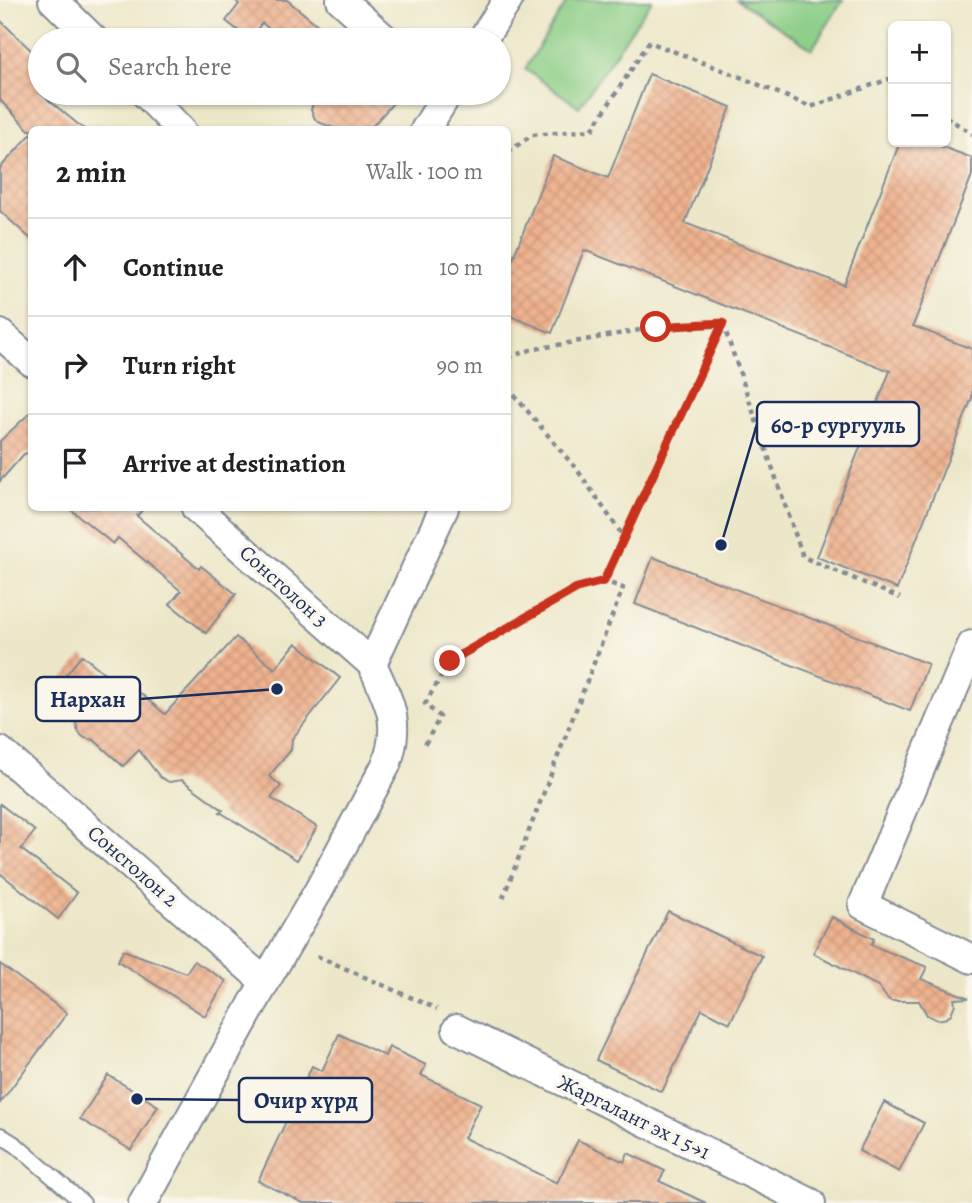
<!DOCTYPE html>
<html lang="en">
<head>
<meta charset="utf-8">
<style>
	:root { --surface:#fff; --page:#f6f6f6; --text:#202124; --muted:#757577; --line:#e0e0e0 }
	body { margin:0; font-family:Alegreya,serif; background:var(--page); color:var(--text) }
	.controls { position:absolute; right:21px; top:21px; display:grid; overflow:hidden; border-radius:10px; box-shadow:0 2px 5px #0004 }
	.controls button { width:63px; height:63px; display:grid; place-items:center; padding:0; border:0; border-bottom:2px solid var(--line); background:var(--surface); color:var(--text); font:35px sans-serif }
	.stop { position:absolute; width:21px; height:21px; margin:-16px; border:5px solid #c8321e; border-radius:50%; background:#fff }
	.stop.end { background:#c8321e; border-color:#fff; box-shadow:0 2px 7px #0008 }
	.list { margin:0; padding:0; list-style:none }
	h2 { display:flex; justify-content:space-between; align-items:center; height:91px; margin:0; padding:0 28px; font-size:30px }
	h2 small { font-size:23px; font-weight:400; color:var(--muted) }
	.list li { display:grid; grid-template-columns:46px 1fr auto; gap:21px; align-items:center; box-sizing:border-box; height:98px; padding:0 28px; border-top:2px solid var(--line) }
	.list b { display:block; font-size:26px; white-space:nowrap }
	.list em { font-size:23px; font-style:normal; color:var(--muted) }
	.icon { flex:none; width:38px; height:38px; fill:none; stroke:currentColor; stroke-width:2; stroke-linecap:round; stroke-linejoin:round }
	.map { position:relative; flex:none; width:972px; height:1203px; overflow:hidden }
	.search { position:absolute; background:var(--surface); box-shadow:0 2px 5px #0004; left:28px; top:28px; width:483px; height:77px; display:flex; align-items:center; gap:18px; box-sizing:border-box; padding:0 24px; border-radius:38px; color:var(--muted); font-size:26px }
	.panel { position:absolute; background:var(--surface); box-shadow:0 2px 5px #0004; left:28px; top:126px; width:483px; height:385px; border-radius:10px }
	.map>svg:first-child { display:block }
	.grass { fill:#8cce86; stroke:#547e72; stroke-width:2 }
	.building { fill:url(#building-cross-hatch) }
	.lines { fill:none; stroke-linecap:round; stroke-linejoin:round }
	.service-casing { stroke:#848b94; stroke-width:18 }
	.minor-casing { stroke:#848b94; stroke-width:32 }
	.path { stroke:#848b94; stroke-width:4.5; stroke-dasharray:5 5; stroke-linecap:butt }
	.service { stroke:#fff; stroke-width:14 }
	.minor { stroke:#fff; stroke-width:28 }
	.route { stroke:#c8321e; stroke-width:9 }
	.labels { text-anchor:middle; stroke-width:7; stroke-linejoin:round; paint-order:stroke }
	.street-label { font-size:21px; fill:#1b2f5e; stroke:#fbf7ec }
	.leader { fill:none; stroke:#1b2f5e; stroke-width:2.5 }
	.callout-dot { fill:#1b2f5e; stroke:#fbf7ec; stroke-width:2.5 }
	.callout { fill:#fbf7ec; stroke:#1b2f5e; stroke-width:2.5 }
	.callout-label { font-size:23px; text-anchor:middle; font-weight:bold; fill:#1b2f5e }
</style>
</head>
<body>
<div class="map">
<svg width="972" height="1203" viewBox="0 0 972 1203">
	<defs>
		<pattern id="building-cross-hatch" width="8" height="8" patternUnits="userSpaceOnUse" patternTransform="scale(1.75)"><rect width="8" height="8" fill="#eeb28e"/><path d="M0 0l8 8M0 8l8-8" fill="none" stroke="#cc997d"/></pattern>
	</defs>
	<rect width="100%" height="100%" fill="#fbf7ec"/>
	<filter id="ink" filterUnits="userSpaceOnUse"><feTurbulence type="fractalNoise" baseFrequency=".0143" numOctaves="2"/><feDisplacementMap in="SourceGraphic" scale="14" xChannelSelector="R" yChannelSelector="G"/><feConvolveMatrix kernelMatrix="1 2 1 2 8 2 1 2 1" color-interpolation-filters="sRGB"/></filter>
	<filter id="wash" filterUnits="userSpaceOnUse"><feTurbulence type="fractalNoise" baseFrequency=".00686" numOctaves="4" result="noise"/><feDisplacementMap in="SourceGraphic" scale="28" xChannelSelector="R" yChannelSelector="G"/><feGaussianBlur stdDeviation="1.57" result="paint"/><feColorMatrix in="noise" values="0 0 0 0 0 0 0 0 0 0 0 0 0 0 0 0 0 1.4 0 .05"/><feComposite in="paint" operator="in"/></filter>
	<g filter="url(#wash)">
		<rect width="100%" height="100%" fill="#ede7c9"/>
		<g class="grass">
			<path d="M568,0H652L579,107L525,69Z"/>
			<path d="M737,0H843L812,49Z"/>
		</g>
		<g id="blocks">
			<g class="building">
				<path d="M235,0H287L336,40H283L262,23L249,39L226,21L239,4Z"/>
				<path d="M0,20L40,59V93L85,130H29L0,100Z"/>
				<path d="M649,74L731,107L685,223L844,285L900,142H930L972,158V175L913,326L972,349V398L897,589L817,557L890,371L584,250L552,333L508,315V271L553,156L608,178Z"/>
				<path d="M344,93H402L369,130H339L318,122L315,119L311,110L314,100L323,95L339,98Z"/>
				<path d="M32,133V240L0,211V168Z"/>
				<path d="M32,411V452L24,454L0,481V441Z"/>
				<path d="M69,508H144L137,516L199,569L201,566L236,594L206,633L170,604L181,591L118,538L113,544Z"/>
				<path d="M653,557L928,664L910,711L635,604Z"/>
				<path d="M236,637L275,669L296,643L340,678L292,739L291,750L269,776L281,786L271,798L317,827L297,860L220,812L223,810L182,780L169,782L160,777L139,750L123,766L94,740L85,738L81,735L78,731L75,719L48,697L82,655L135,698L140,693L165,714Z"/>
				<path d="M0,804L35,831L21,849L77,893L58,919L1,874L0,875Z"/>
				<path d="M668,911L762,956L730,1023L702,1009L662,1092L596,1060Z"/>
				<path d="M832,917L874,939L871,945L927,967L921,979L969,998L954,999L955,1004L951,1014L947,1018L937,1020L927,1015L919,1001H891L887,998L878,986L813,953Z"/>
				<path d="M123,950L186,973L194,961L226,981L205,1016L118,961Z"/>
				<path d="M0,964L67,1013L0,1103Z"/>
				<path d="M339,1034L385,1056L389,1047L426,1065L421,1075L481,1104L464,1138L557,1183L578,1140L624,1162L628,1153L665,1171L659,1181L706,1203H303L258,1181L312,1066L322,1071Z"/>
				<path d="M108,1075L158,1106L131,1150L80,1119Z"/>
				<path d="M884,1102L924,1123L899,1172L859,1151Z"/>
			</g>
		</g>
	</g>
	<g filter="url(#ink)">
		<use href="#blocks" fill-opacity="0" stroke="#848b94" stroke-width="2"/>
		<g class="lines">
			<g class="service-casing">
				<path id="service" d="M0,1135L16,1145L83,1203"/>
			</g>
			<g class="minor-casing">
				<g id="minor">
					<path d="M53,0L94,40"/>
					<path d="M341,0L386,40"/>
					<path d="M482,40L508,0"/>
					<path d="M145,93L181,130"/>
					<path d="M425,130L448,93"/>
					<path d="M0,334L32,362"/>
					<path d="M196,508L372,664"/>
					<path d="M972,645L863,905L972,959"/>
					<path d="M0,751L265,982"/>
					<path d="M457,1029L811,1203"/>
					<path d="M143,1203L265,982L319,890L386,765C402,722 389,702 372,664L444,508"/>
				</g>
			</g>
			<g class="path">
				<path d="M946,117L972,134"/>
				<path d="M508,152L532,135L592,130L649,42L738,76L811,107L889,79L893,82"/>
				<path d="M723,324L803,557L900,598"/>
				<path d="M514,395L578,471L623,536"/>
				<path d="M425,744L440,717L425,704L450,661L577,588L604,581"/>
				<path d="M503,898L623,588L604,581L723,323L656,327L530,350L508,358"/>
				<path d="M317,956L437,1009"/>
			</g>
			<use href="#service" class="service"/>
			<use href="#minor" class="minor"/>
		</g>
	</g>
	<g class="lines" filter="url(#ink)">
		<path class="route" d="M450,661L577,588L604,581L723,323L656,327"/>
	</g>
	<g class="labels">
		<g class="street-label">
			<text transform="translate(284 586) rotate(42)" y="7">Сонсголон 3</text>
			<text transform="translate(133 866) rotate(41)" y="7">Сонсголон 2</text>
			<text transform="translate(634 1117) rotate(26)" y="7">Жаргалант эх 1 5→1</text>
		</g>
	</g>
	<path class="leader" d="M721 545L757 424M277 689L140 699M137 1099L239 1100"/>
	<g class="callout-dot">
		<circle cx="721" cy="545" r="7"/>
		<circle cx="277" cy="689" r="7"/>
		<circle cx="137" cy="1099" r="7"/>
	</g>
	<g class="callout">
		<rect x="757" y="402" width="162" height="44" rx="7"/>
		<rect x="36" y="677" width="104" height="44" rx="7"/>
		<rect x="239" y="1078" width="133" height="44" rx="7"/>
	</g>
	<g class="callout-label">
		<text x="838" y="433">60-р сургууль</text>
		<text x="88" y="707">Нархан</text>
		<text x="306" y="1108">Очир хүрд</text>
	</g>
</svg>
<div class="controls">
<button>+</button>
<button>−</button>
</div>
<div class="stop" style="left:656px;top:327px"></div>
<div class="stop end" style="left:450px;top:661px"></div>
<div class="search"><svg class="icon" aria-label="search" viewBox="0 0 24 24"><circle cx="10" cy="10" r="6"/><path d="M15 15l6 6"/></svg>Search here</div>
<section class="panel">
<h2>2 min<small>Walk · 100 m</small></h2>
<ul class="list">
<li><svg class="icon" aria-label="ahead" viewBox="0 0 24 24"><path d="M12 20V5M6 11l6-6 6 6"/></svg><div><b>Continue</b></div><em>10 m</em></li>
<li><svg class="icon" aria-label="right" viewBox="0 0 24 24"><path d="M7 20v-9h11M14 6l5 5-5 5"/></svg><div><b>Turn right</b></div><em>90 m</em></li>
<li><svg class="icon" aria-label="arrive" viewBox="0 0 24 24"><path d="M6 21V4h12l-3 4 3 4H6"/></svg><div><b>Arrive at destination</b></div></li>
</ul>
</section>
</div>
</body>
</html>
